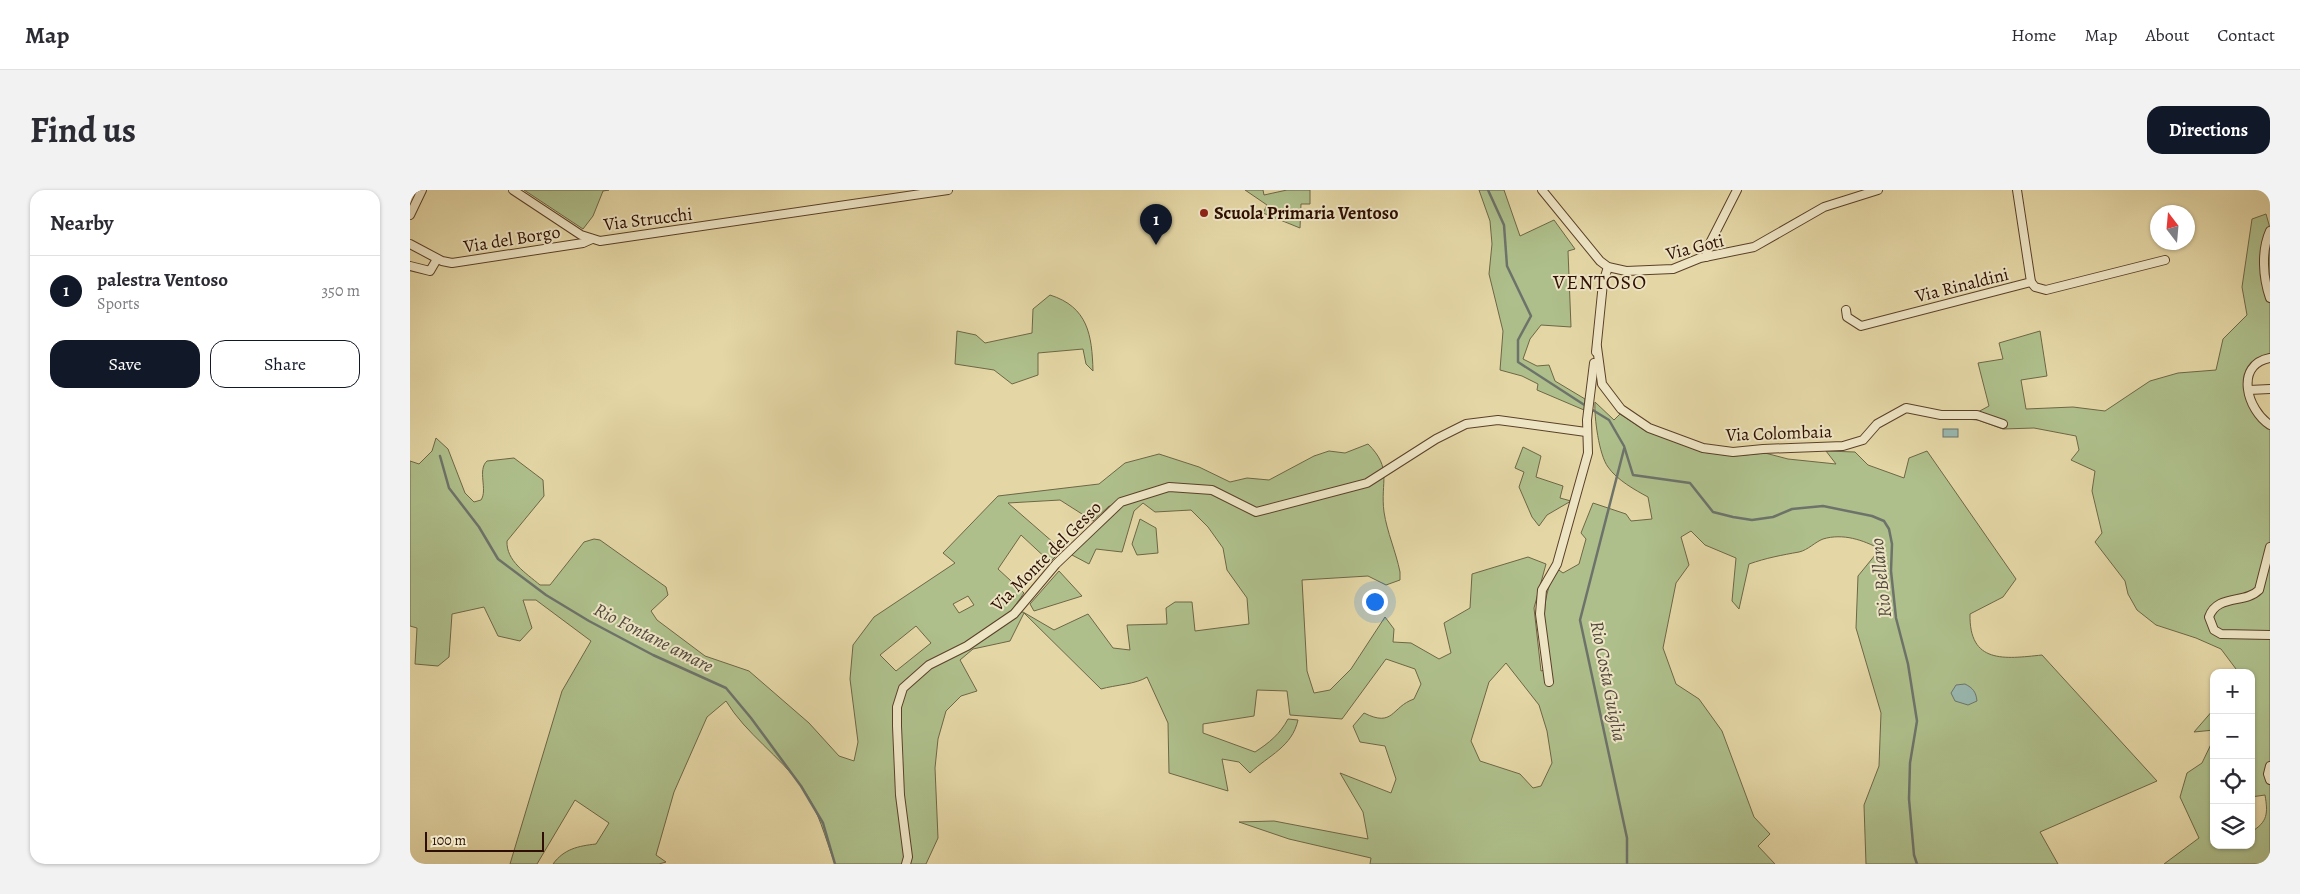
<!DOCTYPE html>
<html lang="en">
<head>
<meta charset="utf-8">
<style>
	:root { --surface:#fff; --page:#f2f2f3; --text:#2b2b33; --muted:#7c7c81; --line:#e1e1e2; --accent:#111827 }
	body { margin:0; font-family:Alegreya,serif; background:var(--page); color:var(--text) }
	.controls { position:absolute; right:15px; bottom:15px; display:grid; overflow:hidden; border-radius:10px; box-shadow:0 1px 4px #0004 }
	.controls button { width:45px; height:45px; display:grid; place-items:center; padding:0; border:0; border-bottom:1px solid var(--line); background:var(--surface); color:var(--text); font:25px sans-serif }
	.compass { position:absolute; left:1740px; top:15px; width:45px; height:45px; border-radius:50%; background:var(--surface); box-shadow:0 1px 4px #0004; rotate:344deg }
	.scale { position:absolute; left:15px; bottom:12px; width:119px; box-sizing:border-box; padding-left:5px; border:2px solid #2d0e00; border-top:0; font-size:14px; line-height:18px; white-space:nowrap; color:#2d0e00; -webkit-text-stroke:4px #ede4c4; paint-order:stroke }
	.you { position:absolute; left:964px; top:411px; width:18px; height:18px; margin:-12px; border:4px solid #fff; border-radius:50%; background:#1a73e8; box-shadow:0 0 0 8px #1a73e833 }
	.badge { display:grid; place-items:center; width:32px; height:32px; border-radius:50%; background:var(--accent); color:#fff; font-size:16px; font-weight:700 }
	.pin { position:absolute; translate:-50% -41px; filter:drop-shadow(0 1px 2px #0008) }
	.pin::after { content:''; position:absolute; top:26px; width:18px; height:15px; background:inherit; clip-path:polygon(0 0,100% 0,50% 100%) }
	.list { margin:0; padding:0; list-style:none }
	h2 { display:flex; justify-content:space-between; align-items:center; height:65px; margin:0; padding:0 20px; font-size:21px }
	h2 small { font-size:16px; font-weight:400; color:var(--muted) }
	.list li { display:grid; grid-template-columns:32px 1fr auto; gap:15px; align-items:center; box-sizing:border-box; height:70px; padding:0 20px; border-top:1px solid var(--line) }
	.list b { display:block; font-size:19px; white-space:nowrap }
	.list p { margin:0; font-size:16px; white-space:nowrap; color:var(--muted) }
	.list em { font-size:16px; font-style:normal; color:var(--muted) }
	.actions { display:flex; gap:10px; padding:15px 20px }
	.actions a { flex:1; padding:11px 0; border:1px solid var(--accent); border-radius:15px; text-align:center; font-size:18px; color:var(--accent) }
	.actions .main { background:var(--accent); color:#fff }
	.icon { flex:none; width:28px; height:28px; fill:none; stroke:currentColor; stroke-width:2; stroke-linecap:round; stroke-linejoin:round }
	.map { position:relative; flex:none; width:1860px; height:674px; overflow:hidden; border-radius:15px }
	header { display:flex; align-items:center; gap:30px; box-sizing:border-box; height:70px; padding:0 25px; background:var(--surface); border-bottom:1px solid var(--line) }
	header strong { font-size:24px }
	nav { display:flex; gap:28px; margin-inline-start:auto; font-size:18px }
	.intro { display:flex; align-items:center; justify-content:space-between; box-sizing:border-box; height:120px; padding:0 30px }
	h1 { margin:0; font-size:35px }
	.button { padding:12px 22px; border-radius:15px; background:var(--accent); color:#fff; font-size:18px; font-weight:700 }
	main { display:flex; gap:30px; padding:0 30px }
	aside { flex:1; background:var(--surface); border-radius:15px; box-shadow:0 1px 4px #0004 }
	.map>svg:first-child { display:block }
	.green { fill:#aebf8b; stroke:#6e6646; fill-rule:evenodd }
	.water { fill:#98b7b0; stroke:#6d736a }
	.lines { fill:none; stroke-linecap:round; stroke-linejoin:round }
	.stream { stroke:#6d736a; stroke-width:2.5 }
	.minor-casing { stroke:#5b4029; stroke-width:10 }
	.minor { stroke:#ede4c4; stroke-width:8 }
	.poi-dot { fill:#8f2418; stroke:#ede4c4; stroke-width:2 }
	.labels { text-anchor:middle; stroke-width:4; stroke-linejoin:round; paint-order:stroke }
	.poi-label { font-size:18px; font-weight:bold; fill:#2d0e00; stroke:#ede4c4; text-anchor:start }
	.street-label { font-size:18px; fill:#2d0e00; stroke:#ede4c4 }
	.water-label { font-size:19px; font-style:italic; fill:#52493e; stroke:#ede4c4 }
	.quarter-label { font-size:20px; letter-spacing:1px; fill:#2d0e00; stroke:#ede4c4 }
</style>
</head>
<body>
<header>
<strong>Map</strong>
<nav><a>Home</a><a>Map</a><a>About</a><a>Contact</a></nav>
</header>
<div class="intro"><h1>Find us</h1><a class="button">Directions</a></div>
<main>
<aside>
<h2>Nearby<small></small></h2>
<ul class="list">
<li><span class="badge">1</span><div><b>palestra Ventoso</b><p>Sports</p></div><em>350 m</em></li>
</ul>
<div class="actions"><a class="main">Save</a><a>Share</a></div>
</aside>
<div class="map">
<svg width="1860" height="674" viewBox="0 0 1860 674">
	<rect width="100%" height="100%" fill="#e4d6a5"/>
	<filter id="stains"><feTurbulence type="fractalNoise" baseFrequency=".004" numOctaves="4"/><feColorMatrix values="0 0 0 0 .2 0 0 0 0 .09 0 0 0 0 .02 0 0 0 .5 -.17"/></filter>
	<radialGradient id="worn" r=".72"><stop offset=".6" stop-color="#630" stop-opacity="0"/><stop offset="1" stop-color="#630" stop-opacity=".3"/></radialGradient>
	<g class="green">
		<path d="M114,0H199L193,1L183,26L173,39Z"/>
		<path d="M835,0H853L854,5L877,0H900V14H891L890,38L853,23L857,15Z"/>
		<path d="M1069,0H1094L1110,46L1144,30L1165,59L1158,61L1161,137L1131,135L1120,149L1113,169L1127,176L1139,175L1145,191L1175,209L1174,220L1127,200L1128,194L1112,186L1090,180L1093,141L1079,84L1082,54L1080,31Z"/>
		<path d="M1856,24L1860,38V168L1846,172L1837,193L1847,222L1860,235V674H1754L1789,648L1770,607L1777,583L1792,573L1804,548V655H1841V642C1858,632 1858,623 1855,605L1841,607V483H1829L1811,459L1786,448L1746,435L1727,420L1718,404L1715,391L1685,352L1692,343L1682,301L1685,281L1661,270L1669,260L1666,246L1624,238L1593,239L1568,230L1555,229L1579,216L1568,173L1593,169L1589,153L1630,141L1637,186L1611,190L1616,219L1663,217L1695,221L1740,191L1768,183L1806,180L1813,149L1837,125L1832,97L1842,29Z"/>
		<path d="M640,105C678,117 682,145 683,181L676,174L673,159L628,163V185L602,194L584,180L545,174L547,141L566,145L575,153L622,143L623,119Z"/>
		<path d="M1185,212L1204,230L1210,224L1236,241L1292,262L1324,266L1355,263L1378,269L1426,274L1416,261L1445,262L1458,275L1494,288L1499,268L1517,261L1606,389L1593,407L1560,424C1559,474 1594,469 1632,465L1747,591L1630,642L1648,674H1456L1454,615L1469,576L1471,523L1446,438L1448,386L1470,359C1453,350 1433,343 1413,349C1405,352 1398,360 1389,362C1372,365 1356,368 1339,374L1329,419L1322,411L1326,368L1295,355L1281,341L1271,347L1279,375L1266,393L1253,458L1266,494L1289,509L1312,541L1344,627L1360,644L1348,656L1365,674H960L961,668L879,649L829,632L864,631L958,649L953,622L930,583L981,603L986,589L975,556L950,552L943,536L954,523C984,538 981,517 1004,509L1011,494L1005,479L976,469L932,529L880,525L877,501L847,500L844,526L793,534V543L845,562C859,553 870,544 878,529L888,530C882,557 859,565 840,583L829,572L812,569L818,601L759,583L758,533L737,487C727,494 705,495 691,499L614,423L600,451L563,459L550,470L567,501L551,506L536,521L528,549L525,578L528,648L516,674H425C414,645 410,623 392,597C370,566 336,544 316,511L297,527L264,602L246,665L256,672L249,674H143C154,659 168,656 186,654L199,633L165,610L127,674H100L152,501L181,451L126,410H113L122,438L110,451L88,446L74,417L42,424L39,467L28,476L5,474L7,438L0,436V271L9,274L22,261L26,248L38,259L55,303L64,312L71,310C78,300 67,280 77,271L104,268L133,290L134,306L97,351C96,371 116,383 130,395H140L174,352L184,349L190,350L256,397L258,405L241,421L247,430L295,466L339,481L399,533L429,566L444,571L448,552L440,489L443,455L464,427L545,373L533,363L588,306L689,294L715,273L749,264L789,277L820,292L837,288L859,290L904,266L919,261L935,263L958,254C983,279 970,291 974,322C977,342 986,362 990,382V390L976,395L958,386L892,390L897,481L904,503L920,500L941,479L975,427L984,439L983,452L1001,453L1029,469L1041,463L1034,433L1060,418L1062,384L1118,367L1136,374L1124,418L1131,481L1141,478C1135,435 1128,419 1146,378L1153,383L1169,374L1176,349L1171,343L1183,313L1216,324L1221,331L1242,329L1238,307C1225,300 1207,290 1198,277C1189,265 1184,227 1185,212ZM650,310L683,331L699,316L710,317L662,365L679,374L686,359L712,362L724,321L733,313L745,322L781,320L798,337L813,358L817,380L837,408L839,434L785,441L782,412H765L756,418L757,434L717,435L720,460L703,458L678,424L644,440L613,422L599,424L614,403L588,379L611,345L640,372L652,360L598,313ZM558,406L564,415L549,423L543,414ZM506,436L521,453L486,481L470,465ZM1096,473L1129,515L1137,541L1142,573L1131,596L1123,598L1110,584L1070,571L1061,551L1079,492Z"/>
		<path d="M1113,257L1131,266L1126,287L1153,296L1150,308L1161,311L1137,325L1129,336L1122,327L1109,297L1114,282L1105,278Z"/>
		<path d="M730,329L746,338L748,363L727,365L722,354Z"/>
		<path d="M649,381L672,406L624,421L620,414Z"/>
		<path d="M1804,519V540L1784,542Z"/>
	</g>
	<g class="water">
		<rect x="1533" y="239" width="15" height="8"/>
		<path d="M1555,494C1563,498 1566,502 1567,511L1558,515L1545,511L1541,503L1546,495Z"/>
	</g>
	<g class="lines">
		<g class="stream">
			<path d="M1078,0L1094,35L1097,76L1121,126L1108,150V172L1176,216"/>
			<path d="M1181,219L1199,230L1214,256L1223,285L1280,293L1303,322L1323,327L1342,330L1363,327L1382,319L1413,316L1462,326L1474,331L1479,339L1482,354L1481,381L1486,428L1498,474L1507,531L1500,573L1499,609L1504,665L1507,674"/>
			<path d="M1214,259L1170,430L1217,648V674"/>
			<path d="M30,266L39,298L69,337L88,369L136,405L179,431L243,465L316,498L341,528L391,596L413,633L425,674"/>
		</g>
		<g class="minor-casing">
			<g id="minor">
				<path d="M103,0L171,45L190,51L538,0"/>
				<path d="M1132,0L1190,71L1198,77L1216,81L1263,79L1290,68L1344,57L1414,17L1468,0"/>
				<path d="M0,25L12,0"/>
				<path d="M1860,41C1851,61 1853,88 1860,108"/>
				<path d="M0,54L32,71L42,73L173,53L182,49"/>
				<path d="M1296,67L1300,53L1327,0"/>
				<path d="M0,76L20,81L27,69"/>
				<path d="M1621,92L1625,97L1636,100L1755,70"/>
				<path d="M1436,120L1437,127L1451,136L1621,92L1607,0"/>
				<path d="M1187,157L1192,194L1211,219L1239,238L1293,258L1323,262L1353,259L1433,256L1453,250L1467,234L1496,218L1531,225H1567L1593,234"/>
				<path d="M1186,162L1193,93L1198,77"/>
				<path d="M1860,168C1824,175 1837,220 1860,235"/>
				<path d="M1839,200L1860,199"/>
				<path d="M1860,357L1849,400C1835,414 1807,404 1799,427L1804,440L1811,444L1860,445"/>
				<path d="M1139,492L1130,424L1132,400L1147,374L1178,263L1177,230L1184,173"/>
				<path d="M1860,576L1858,584L1860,590"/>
				<path d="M496,674L498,667L490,605L487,536V517L493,498L519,475L557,456L604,424L646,374L711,312L759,297L802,300L846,322L957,293L1026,249L1056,234L1088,230L1176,242"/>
			</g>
		</g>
		<use href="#minor" class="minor"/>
	</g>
	<circle class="poi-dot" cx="794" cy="23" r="5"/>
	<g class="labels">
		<g class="poi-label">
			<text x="804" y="29">Scuola Primaria Ventoso</text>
		</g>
		<g class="street-label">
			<text transform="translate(238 29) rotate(-7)" y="6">Via Strucchi</text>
			<text transform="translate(102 49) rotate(-9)" y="6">Via del Borgo</text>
			<text transform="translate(1285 57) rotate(-14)" y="6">Via Goti</text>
			<text transform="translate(1552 95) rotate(-14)" y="6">Via Rinaldini</text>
			<text transform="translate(1369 243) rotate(-2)" y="6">Via Colombaia</text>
			<text transform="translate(636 366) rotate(-45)" y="6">Via Monte del Gesso</text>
		</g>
		<g class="water-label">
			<text transform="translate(1470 388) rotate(-96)" y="7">Rio Bellano</text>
			<text transform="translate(244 447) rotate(27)" y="7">Rio Fontane amare</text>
			<text transform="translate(1199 491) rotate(79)" y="7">Rio Costa Guiglia</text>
		</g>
		<g class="quarter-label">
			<text x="1190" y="99">VENTOSO</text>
		</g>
	</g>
	<rect width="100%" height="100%" filter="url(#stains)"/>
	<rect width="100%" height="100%" fill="url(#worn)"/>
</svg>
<div class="controls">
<button>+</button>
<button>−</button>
<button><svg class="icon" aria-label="locate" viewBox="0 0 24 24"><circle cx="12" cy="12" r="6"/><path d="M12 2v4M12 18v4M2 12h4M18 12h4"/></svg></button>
<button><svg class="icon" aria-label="layers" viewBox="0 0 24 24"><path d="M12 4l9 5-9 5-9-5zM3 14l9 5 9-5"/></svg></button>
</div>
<svg class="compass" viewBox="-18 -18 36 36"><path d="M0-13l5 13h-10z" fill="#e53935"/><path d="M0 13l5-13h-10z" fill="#7c7c81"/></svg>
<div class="scale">100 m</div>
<div class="you"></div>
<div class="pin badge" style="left:746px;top:55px">1</div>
</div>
</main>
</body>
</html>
